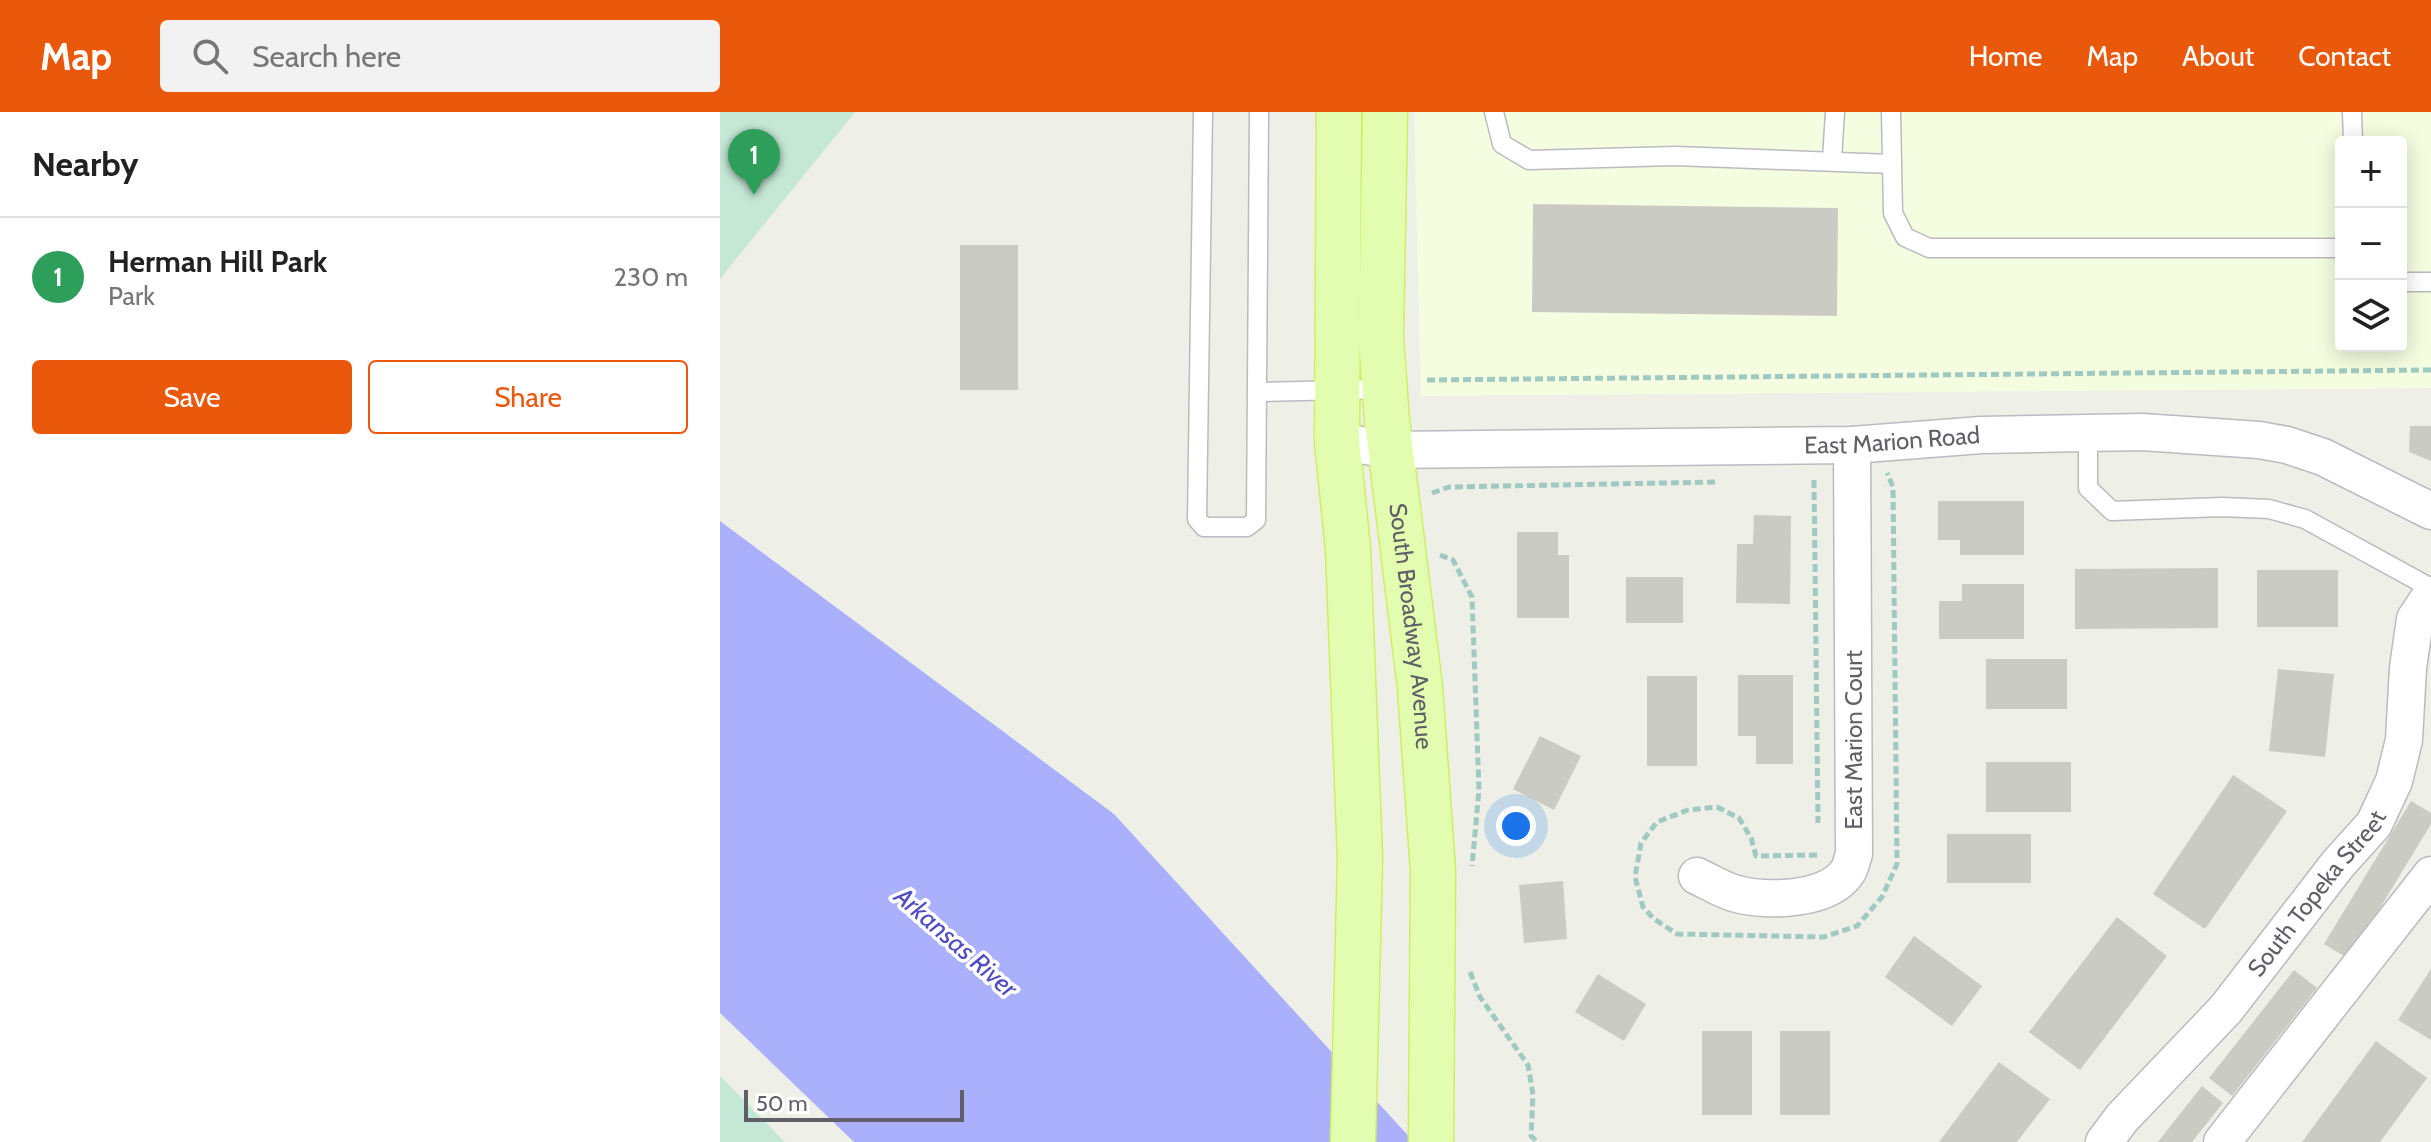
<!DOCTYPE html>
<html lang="en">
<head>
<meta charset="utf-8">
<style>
	:root { --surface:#fff; --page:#f2f2f2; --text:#222; --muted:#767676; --line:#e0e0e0; --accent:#ea580c }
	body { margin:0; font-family:Cabin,sans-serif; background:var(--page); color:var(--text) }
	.controls { position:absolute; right:24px; top:24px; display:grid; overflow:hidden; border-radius:8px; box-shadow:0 4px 20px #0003 }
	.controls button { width:72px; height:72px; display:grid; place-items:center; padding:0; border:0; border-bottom:2px solid var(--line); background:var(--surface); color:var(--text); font:40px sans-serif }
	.scale { position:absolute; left:24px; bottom:20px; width:220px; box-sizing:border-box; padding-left:8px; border:4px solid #5f5f67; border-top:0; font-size:22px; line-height:28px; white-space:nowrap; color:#5f5f67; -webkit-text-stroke:6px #fff; paint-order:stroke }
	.you { position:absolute; left:796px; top:714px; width:28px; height:28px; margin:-20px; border:6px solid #fff; border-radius:50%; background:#1a73e8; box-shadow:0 0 0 12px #1a73e833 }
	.badge { display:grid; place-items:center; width:52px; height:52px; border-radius:50%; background:var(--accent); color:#fff; font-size:26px; font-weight:700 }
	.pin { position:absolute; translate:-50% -66px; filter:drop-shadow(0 2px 4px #0008) }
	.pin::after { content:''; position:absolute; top:42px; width:28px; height:24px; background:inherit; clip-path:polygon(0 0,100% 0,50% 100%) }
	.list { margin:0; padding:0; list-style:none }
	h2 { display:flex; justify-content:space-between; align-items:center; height:104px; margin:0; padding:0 32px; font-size:34px }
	h2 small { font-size:26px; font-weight:400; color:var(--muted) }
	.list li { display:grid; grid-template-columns:52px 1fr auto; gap:24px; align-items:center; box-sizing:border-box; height:120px; padding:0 32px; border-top:2px solid var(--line) }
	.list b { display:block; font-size:30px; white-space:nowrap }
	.list p { margin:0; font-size:26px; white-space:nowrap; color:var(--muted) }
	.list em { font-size:26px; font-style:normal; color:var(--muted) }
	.actions { display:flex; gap:16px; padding:24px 32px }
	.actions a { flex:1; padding:18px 0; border:2px solid var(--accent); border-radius:8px; text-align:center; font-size:28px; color:var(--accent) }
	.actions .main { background:var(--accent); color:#fff }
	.icon { flex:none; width:44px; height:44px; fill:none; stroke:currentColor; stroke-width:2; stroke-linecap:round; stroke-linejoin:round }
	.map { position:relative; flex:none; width:1711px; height:1030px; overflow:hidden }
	header { display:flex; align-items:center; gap:48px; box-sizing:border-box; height:112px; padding:0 40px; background:var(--accent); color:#fff }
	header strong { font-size:38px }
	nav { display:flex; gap:44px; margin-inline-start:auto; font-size:28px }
	.search { width:560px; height:72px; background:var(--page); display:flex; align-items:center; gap:20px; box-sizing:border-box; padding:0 28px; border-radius:8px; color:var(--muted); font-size:30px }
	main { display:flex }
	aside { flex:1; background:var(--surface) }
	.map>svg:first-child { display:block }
	.commercial { fill:#f5fde0; fill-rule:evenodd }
	.green { fill:#c5e7d6 }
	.water { fill:#abb0fc }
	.building { fill:#caccc4 }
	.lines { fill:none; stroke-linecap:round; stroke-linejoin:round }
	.lane-casing { stroke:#bbbac0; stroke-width:21 }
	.street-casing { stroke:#bbbac0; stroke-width:39 }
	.primary-casing { stroke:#cfee63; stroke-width:47 }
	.path { stroke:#a0c9c1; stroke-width:5; stroke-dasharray:8 4; stroke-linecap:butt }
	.lane { stroke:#fff; stroke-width:18 }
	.street { stroke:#fff; stroke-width:36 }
	.primary { stroke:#e3fdb0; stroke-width:44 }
	.labels { text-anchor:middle; stroke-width:7; stroke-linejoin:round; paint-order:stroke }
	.street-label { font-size:24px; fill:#5f5f67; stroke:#fff }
	.water-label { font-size:26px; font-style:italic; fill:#4f4dc1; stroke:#fff }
</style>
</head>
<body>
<header>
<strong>Map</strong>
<div class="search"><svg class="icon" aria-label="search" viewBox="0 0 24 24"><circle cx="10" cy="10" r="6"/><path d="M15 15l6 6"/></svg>Search here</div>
<nav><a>Home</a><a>Map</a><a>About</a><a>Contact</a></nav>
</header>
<main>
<aside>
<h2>Nearby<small></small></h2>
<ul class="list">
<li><span class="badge" style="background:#2e9e5b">1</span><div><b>Herman Hill Park</b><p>Park</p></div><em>230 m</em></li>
</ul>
<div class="actions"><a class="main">Save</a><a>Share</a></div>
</aside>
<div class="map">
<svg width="1711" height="1030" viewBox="0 0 1711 1030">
	<rect width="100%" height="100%" fill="#eef0e8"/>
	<path class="commercial" d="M694,0H1711V276L701,284ZM1621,30H1681V234H1621Z"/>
	<g class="green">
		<path d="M0,0H135L0,167Z"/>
		<path d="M0,964L65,1030H0Z"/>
	</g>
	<path class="water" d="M0,409L394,702L694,1030H134L0,901Z"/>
	<g class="building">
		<path d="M813,92L1118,96L1117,204L812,200Z"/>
		<rect x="240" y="133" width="58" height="145"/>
		<path d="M1690,314H1711V349L1689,340Z"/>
		<path d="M1218,389H1304V443H1240V428H1218Z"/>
		<path d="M1034,403L1071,404L1070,492L1016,491L1017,432H1033Z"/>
		<path d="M797,420H838V443H849V506H797Z"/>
		<path d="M1498,456V516L1355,517V457Z"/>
		<rect x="1537" y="458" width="81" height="57"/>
		<rect x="906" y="465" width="57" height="46"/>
		<path d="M1242,472H1304V527H1219V489H1242Z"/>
		<rect x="1266" y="547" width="81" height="50"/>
		<path d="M1558,557L1614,562L1605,645L1549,639Z"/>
		<path d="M1018,563H1073V652H1036V624H1018Z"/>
		<rect x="927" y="564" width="50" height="90"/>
		<path d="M820,624L861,644L834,698L793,677Z"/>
		<rect x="1266" y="650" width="85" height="50"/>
		<path d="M1513,663L1567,699L1485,817L1433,782Z"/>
		<path d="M1691,689L1711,701V712L1629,847L1604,832Z"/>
		<rect x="1227" y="722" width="84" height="49"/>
		<path d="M843,769L847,827L804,831L799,773Z"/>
		<path d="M1397,805L1447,844L1360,958L1309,920Z"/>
		<path d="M1194,824L1262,874L1232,914L1165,865Z"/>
		<path d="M1711,857V928L1678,908Z"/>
		<path d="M1574,858L1597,876L1512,984L1489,966Z"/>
		<path d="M878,862L926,892L904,929L855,900Z"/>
		<rect x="982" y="919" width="50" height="84"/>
		<rect x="1060" y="919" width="50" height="84"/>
		<path d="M1656,929L1707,966L1660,1030H1582Z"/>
		<path d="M1279,950L1330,987L1297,1030H1219Z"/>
		<path d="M1482,974L1503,991L1472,1030H1438Z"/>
	</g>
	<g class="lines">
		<g class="lane-casing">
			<g id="lane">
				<path d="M483,0L477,407L484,415H527L536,408L539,0"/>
				<path d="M774,0L782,32L809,48L955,44L1172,52"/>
				<path d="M1171,0L1173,101L1185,125L1209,136H1621"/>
				<path d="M1632,0L1633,30"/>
				<path d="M1112,48L1115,0"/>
				<path d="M1681,170H1711"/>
				<path d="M537,280L665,277"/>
				<path d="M1368,321V376L1392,399L1502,395L1549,397L1585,407L1711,476"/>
			</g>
		</g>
		<g class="street-casing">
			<g id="street">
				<path id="s1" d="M617,329L670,338L1132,333L1261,323L1422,320L1539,328L1567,333L1603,345L1711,399"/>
				<path d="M977,764C990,770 1004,779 1017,782C1047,790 1109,789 1128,759C1131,754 1132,747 1134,742L1132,333"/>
				<path id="s2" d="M1384,1030L1402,1006L1506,897L1618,752L1654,712L1674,669L1684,628L1688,556L1695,507L1711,483"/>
				<path d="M1502,1030L1711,763"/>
			</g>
		</g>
		<g class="primary-casing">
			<g id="primary">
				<path d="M619,0L617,329L628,437L640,746L633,1030"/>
				<path id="s3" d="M665,0L661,226L667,309L700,575L713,759L711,1030"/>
			</g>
		</g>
		<g class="path">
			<path d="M707,268L1711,258"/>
			<path d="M1094,368L1098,711"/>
			<path d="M712,381L729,375L998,370"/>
			<path d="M720,443L733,448L752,485L759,678L752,754"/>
			<path d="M1097,743L1036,744L1031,726L1019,706L997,695L968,698L937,710L921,731L915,765L923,795L934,807L957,822L1104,825L1137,814L1162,785L1177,752L1173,375L1167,361"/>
			<path d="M750,860L760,885L808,953L813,983L811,1024L818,1030"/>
		</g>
		<use href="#lane" class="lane"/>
		<use href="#street" class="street"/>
		<use href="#primary" class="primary"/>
	</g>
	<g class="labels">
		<g class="street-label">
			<text dy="8" stroke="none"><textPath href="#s1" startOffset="556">East Marion Road</textPath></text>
			<text dy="8" stroke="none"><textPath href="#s3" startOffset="516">South Broadway Avenue</textPath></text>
			<text transform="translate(1134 628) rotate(-90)" y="8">East Marion Court</text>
			<text dy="8" stroke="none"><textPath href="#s2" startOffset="328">South Topeka Street</textPath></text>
		</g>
		<g class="water-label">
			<text transform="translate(236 830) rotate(41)" y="9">Arkansas River</text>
		</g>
	</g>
</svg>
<div class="controls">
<button>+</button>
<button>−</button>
<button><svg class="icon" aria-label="layers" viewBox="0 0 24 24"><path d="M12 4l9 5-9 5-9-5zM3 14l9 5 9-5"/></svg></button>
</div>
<div class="scale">50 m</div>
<div class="you"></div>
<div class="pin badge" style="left:34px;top:83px;background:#2e9e5b">1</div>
</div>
</main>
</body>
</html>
